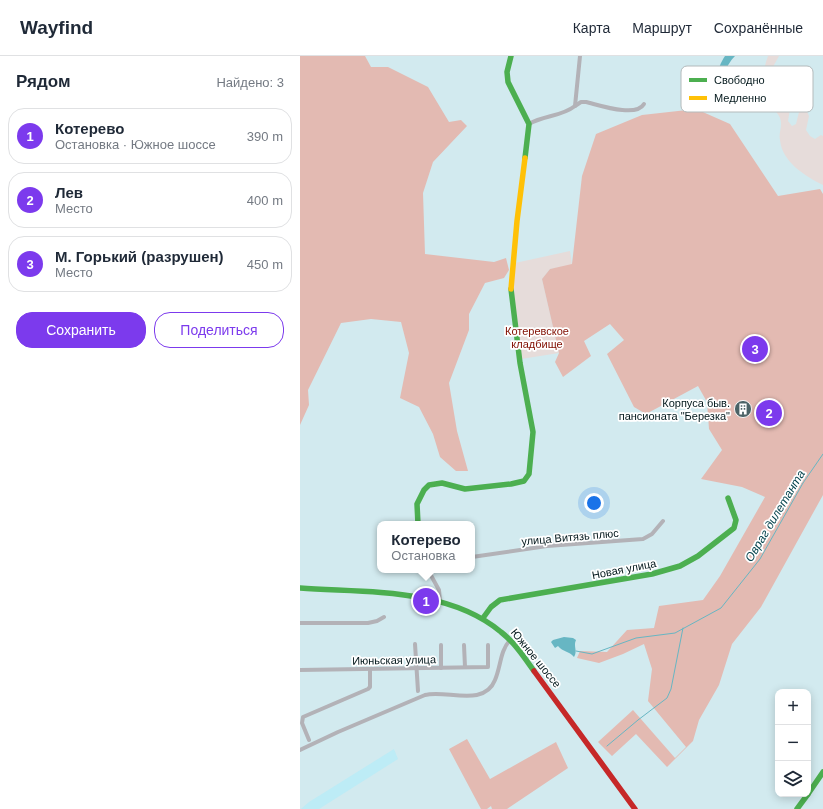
<!DOCTYPE html>
<html lang="ru">
<head>
<meta charset="utf-8">
<style>
	:root { --surface:#fff; --page:#f6f6f7; --text:#1f2937; --muted:#747a83; --line:#e0e1e3; --accent:#7c3aed }
	body { margin:0; font-family:Helvetica,sans-serif; background:var(--page); color:var(--text) }
	.controls { position:absolute; right:12px; bottom:12px; display:grid; overflow:hidden; border-radius:8px; box-shadow:0 2px 10px #0003 }
	.controls button { width:36px; height:36px; display:grid; place-items:center; padding:0; border:0; border-bottom:1px solid var(--line); background:var(--surface); color:var(--text); font:20px sans-serif }
	.you { position:absolute; left:294px; top:447px; width:14px; height:14px; margin:-10px; border:3px solid #fff; border-radius:50%; background:#1a73e8; box-shadow:0 0 0 6px #1a73e833 }
	.badge { display:grid; place-items:center; width:26px; height:26px; border-radius:50%; background:var(--accent); color:#fff; font-size:13px; font-weight:700 }
	.pin { position:absolute; translate:-50% -50%; border:2px solid #fff; box-shadow:0 1px 4px #0006 }
	.popup { position:absolute; left:77px; top:465px; width:98px; height:52px; box-sizing:border-box; display:grid; place-content:center; border-radius:8px; background:var(--surface); filter:drop-shadow(0 1px 3px #0005); font-size:13px; white-space:nowrap; color:var(--muted) }
	.popup b { font-size:15px; color:var(--text) }
	.popup::after { content:''; position:absolute; left:50%; top:100%; margin-left:-8px; border:8px solid transparent; border-top-color:var(--surface) }
	.list { margin:0; padding:0; list-style:none }
	h2 { display:flex; justify-content:space-between; align-items:center; height:52px; margin:0; padding:0 16px; font-size:17px }
	h2 small { font-size:13px; font-weight:400; color:var(--muted) }
	.list li { display:grid; grid-template-columns:26px 1fr auto; gap:12px; align-items:center; box-sizing:border-box; height:56px; margin:0 8px 8px; padding:0 8px; border:1px solid var(--line); border-radius:16px }
	.list b { display:block; font-size:15px; white-space:nowrap }
	.list p { margin:0; font-size:13px; white-space:nowrap; color:var(--muted) }
	.list em { font-size:13px; font-style:normal; color:var(--muted) }
	.actions { display:flex; gap:8px; padding:12px 16px }
	.actions a { flex:1; padding:9px 0; border:1px solid var(--accent); border-radius:16px; text-align:center; font-size:14px; color:var(--accent) }
	.actions .main { background:var(--accent); color:#fff }
	.icon { flex:none; width:22px; height:22px; fill:none; stroke:currentColor; stroke-width:2; stroke-linecap:round; stroke-linejoin:round }
	.map { position:relative; flex:none; width:523px; height:753px; overflow:hidden }
	header { display:flex; align-items:center; gap:24px; box-sizing:border-box; height:56px; padding:0 20px; background:var(--surface); border-bottom:1px solid var(--line) }
	header strong { font-size:19px }
	nav { display:flex; gap:22px; margin-inline-start:auto; font-size:14px }
	main { display:flex }
	aside { flex:1; background:var(--surface) }
	.map>svg:first-child { display:block }
	.built { fill:#bdecf6 }
	.green { fill:#e6dcda }
	.forest { fill:#e3bab2 }
	.water { fill:#67b6c3 }
	.lines { fill:none; stroke-linecap:round; stroke-linejoin:round }
	.stream { stroke:#67b6c3; stroke-width:1 }
	.street { stroke:#b3b2b7; stroke-width:4 }
	.fast { stroke:#4caf50; stroke-width:5.5 }
	.slow { stroke:#ffc107; stroke-width:5.5 }
	.jam { stroke:#c62828; stroke-width:5.5 }
	.labels { text-anchor:middle; stroke-width:3.5; stroke-linejoin:round; paint-order:stroke }
	.park-label { font-size:11px; fill:#810e00; stroke:#fff }
	.poi-label { font-size:11px; fill:#03181c; stroke:#fff; text-anchor:end }
	.street-label { font-size:11px; fill:#03181c; stroke:#fff }
	.water-label { font-size:12px; font-style:italic; fill:#05444e; stroke:#fff }
	.key { fill:#fff; stroke:#b3babb; stroke-width:1 }
	.key-label { font-size:11px; fill:#03181c }
</style>
</head>
<body>
<header>
<strong>Wayfind</strong>
<nav><a>Карта</a><a>Маршрут</a><a>Сохранённые</a></nav>
</header>
<main>
<aside>
<h2>Рядом<small>Найдено: 3</small></h2>
<ul class="list">
<li><span class="badge">1</span><div><b>Котерево</b><p>Остановка · Южное шоссе</p></div><em>390 m</em></li>
<li><span class="badge">2</span><div><b>Лев</b><p>Место</p></div><em>400 m</em></li>
<li><span class="badge">3</span><div><b>М. Горький (разрушен)</b><p>Место</p></div><em>450 m</em></li>
</ul>
<div class="actions"><a class="main">Сохранить</a><a>Поделиться</a></div>
</aside>
<div class="map">
<svg width="523" height="753" viewBox="0 0 523 753">
	<rect width="100%" height="100%" fill="#d2eaef"/>
	<path class="built" d="M94,693L98,703L19,753H1L9,746Z"/>
	<g class="green">
		<path d="M468,0H479L474,9L471,28L477,43C484,36 484,25 492,15H497L492,39L489,44L490,53L488,65L492,70L496,68L500,52L505,51L509,60L506,74L510,80L515,83L521,79L523,80V129C505,120 482,106 480,84C478,76 484,69 479,60C477,56 472,52 470,48C461,33 462,16 468,0Z"/>
		<path d="M270,195L272,209L250,213L242,223L259,297L221,303L214,250L213,234L215,207Z"/>
	</g>
	<g class="forest">
		<path d="M0,0H65L71,11H88L128,31L149,66L161,64L167,70L133,106L123,137L125,198L194,206L206,202L209,214L204,222L185,227L169,258V274L149,327L157,375L168,415H156L140,401L133,378L119,351L100,342L109,297L101,266L71,263L41,267L8,334L9,349L0,369Z"/>
		<path d="M396,53L430,68L478,140L520,133L523,138V439L461,551L432,588L419,629L399,664L393,685L367,711L336,678L312,700L298,686L333,654L375,702L386,691L348,645L352,613L344,588L323,598L299,607L277,602L280,595L307,596L327,574L354,572L359,550L403,544L420,520L465,441L442,431L401,423L422,394L409,373L407,346L398,330L346,358L334,351L307,298L324,284L310,268L284,285L291,300L263,321L255,306L259,297L242,223L250,213L272,208L282,120L296,78L342,59Z"/>
		<path d="M167,683L190,723L256,686L268,712L207,753H192L191,750L187,753H181L149,693Z"/>
	</g>
	<g class="water">
		<path d="M425,0H435C425,10 419,28 425,41L452,54C444,51 432,49 426,43C413,32 416,13 425,0Z"/>
		<path d="M264,581L273,582L276,584C273,590 278,595 274,601C269,595 263,596 258,590L255,592L251,586L253,584Z"/>
	</g>
	<g class="lines">
		<g class="stream">
			<path d="M276,595L292,598L336,582L375,577L421,552L460,503L503,427L523,398"/>
			<path d="M307,690L338,664L367,642L371,633L383,572"/>
		</g>
		<g class="street">
			<path d="M275,50L281,46H286C299,49 336,62 344,48"/>
			<path d="M229,68C244,59 261,61 275,50L280,0"/>
			<path d="M172,501L247,490L343,483L352,478L363,465"/>
			<path d="M128,514L139,534L140,545"/>
			<path d="M0,567H68L77,565L84,561"/>
			<path d="M115,588L118,635"/>
			<path d="M141,589V612"/>
			<path d="M164,589L165,611"/>
			<path d="M0,614L188,611V589"/>
			<path d="M9,684L2,667L3,661L68,633L70,631V614"/>
			<path d="M0,694L38,676L125,639C145,633 184,652 195,624C201,610 200,595 210,584"/>
		</g>
		<g class="fast">
			<path d="M211,0L207,16L208,26L229,68L225,102"/>
			<path d="M118,468L117,448L124,434L129,429L142,427L165,433L211,428L224,425L229,418L233,376L220,307L211,233"/>
			<path d="M0,532C66,537 147,531 201,576C215,587 224,601 234,615"/>
			<path d="M183,562L191,551L200,544L352,518L380,510L398,500L434,472L436,464L428,442"/>
			<path d="M508,738L523,716"/>
			<path d="M497,753L508,738"/>
		</g>
		<path class="slow" d="M211,233L217,165L225,102"/>
		<path class="jam" d="M234,615L335,753"/>
	</g>
	<defs>
		<g id="building-disc" transform="scale(0.9)"><circle r="9.5" fill="#4b6266" stroke="#fff"/><path d="M-4-6H4V6H1V3H-1V6H-4ZM-2.5-4.3h1.7v1.8h-1.7ZM.8-4.3h1.7v1.8H.8ZM-2.5-1h1.7V.8h-1.7ZM.8-1h1.7V.8H.8Z" fill="#fff"/></g>
	</defs>
	<g fill-rule="evenodd">
		<use href="#building-disc" x="443" y="353"/>
	</g>
	<g class="labels">
		<g class="park-label">
			<text x="237" y="279">Котеревское<tspan x="237" dy="13">кладбище</tspan></text>
		</g>
		<g class="poi-label">
			<text x="430" y="351">Корпуса быв.<tspan x="430" dy="13">пансионата "Березка"</tspan></text>
		</g>
		<g class="street-label">
			<text transform="translate(270 481) rotate(-5)" y="4">улица Витязь плюс</text>
			<text transform="translate(324 513) rotate(-11)" y="4">Новая улица</text>
			<text transform="translate(236 602) rotate(51)" y="4">Южное шоссе</text>
			<text transform="translate(94 604) rotate(-1)" y="4">Июньская улица</text>
		</g>
		<g class="water-label">
			<text transform="translate(475 460) rotate(-59)" y="4">Овраг дилетанта</text>
		</g>
	</g>
	<rect x="381" y="10" width="132" height="46" rx="6" class="key"/>
	<rect x="389" y="22" width="18" height="4" fill="#4caf50"/>
	<rect x="389" y="40" width="18" height="4" fill="#ffc107"/>
	<g class="key-label">
		<text x="414" y="28">Свободно</text>
		<text x="414" y="46">Медленно</text>
	</g>
</svg>
<div class="controls">
<button>+</button>
<button>−</button>
<button><svg class="icon" aria-label="layers" viewBox="0 0 24 24"><path d="M12 4l9 5-9 5-9-5zM3 14l9 5 9-5"/></svg></button>
</div>
<div class="you"></div>
<div class="pin badge" style="left:126px;top:545px">1</div>
<div class="popup"><b>Котерево</b>Остановка</div>
<div class="pin badge" style="left:469px;top:357px">2</div>
<div class="pin badge" style="left:455px;top:293px">3</div>
</div>
</main>
</body>
</html>
